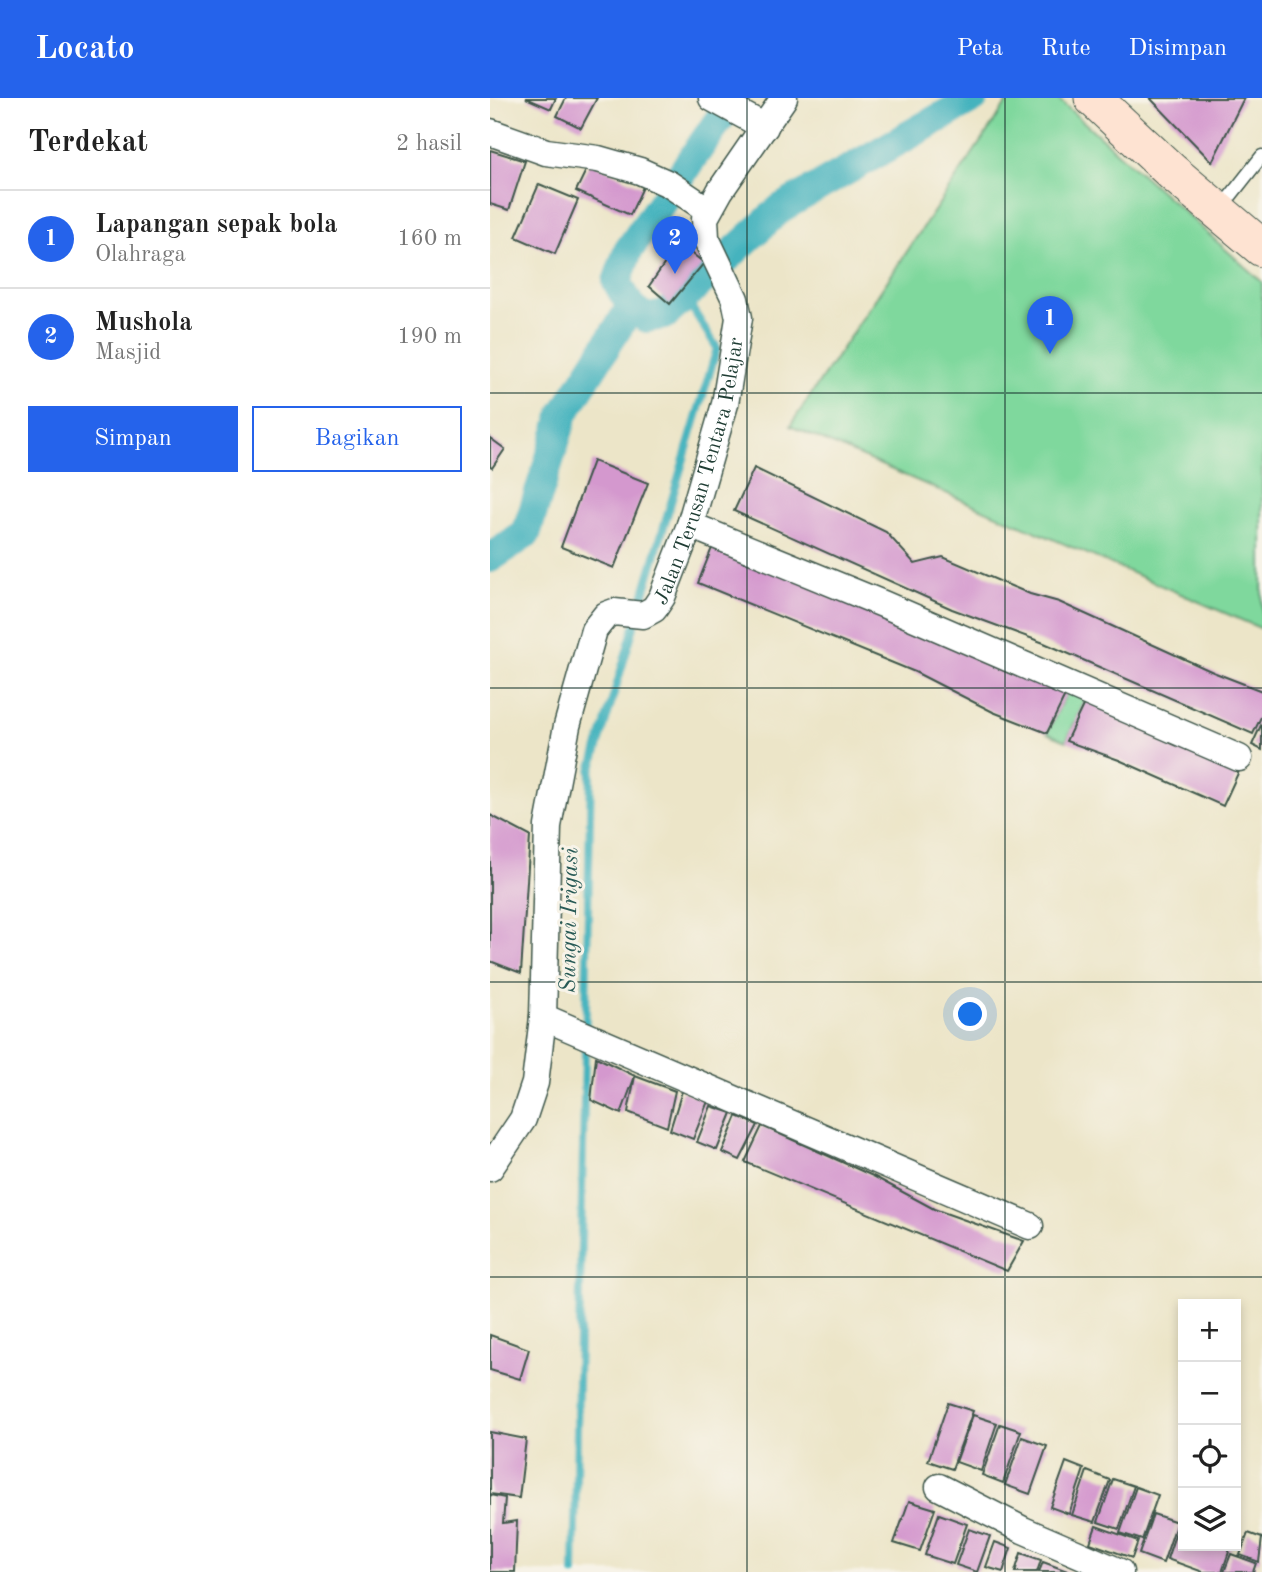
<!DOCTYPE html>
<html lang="id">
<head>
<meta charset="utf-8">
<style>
	:root { --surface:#fff; --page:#f2f2f2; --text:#222; --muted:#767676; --line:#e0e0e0; --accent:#2563eb }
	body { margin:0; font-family:"Old Standard TT",serif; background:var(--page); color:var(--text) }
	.controls { position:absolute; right:21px; bottom:21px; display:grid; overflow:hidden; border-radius:0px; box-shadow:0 4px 10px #0003 }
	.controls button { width:63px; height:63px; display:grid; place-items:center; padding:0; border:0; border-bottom:2px solid var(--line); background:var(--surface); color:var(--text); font:35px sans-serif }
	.you { position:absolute; left:481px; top:917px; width:24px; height:24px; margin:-18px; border:5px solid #fff; border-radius:50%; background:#1a73e8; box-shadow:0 0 0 10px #1a73e833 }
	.badge { display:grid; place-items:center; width:46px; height:46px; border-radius:50%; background:var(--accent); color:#fff; font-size:23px; font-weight:700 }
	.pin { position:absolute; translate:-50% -58px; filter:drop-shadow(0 2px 4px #0008) }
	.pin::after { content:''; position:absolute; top:37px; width:24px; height:21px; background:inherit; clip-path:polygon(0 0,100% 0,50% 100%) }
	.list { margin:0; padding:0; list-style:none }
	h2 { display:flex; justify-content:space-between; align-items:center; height:91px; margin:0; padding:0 28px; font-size:30px }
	h2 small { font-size:23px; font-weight:400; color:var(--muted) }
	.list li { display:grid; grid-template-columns:46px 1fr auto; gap:21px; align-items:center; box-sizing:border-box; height:98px; padding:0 28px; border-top:2px solid var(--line) }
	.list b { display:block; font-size:26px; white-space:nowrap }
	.list p { margin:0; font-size:23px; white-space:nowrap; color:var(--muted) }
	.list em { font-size:23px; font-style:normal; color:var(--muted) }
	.actions { display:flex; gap:14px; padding:21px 28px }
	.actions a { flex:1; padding:16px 0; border:2px solid var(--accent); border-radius:0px; text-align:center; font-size:24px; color:var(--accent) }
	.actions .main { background:var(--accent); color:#fff }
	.icon { flex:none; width:38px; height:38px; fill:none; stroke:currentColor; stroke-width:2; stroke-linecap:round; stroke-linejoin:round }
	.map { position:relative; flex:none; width:772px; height:1474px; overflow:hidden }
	header { display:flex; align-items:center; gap:42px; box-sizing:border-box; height:98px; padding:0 35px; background:var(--accent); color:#fff }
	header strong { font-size:33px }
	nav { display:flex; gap:38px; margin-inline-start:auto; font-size:24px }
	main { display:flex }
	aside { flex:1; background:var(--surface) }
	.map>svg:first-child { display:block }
	.green { fill:#7fd89d; stroke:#4f8a68; stroke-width:2 }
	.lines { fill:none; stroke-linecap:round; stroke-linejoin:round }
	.stream { stroke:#44b3be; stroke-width:8 }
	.canal { stroke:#44b3be; stroke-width:30 }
	.building { fill:#d498ce }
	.service-casing { stroke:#3e564a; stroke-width:15 }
	.minor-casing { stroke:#3e564a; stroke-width:29 }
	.secondary-casing { stroke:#3e564a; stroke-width:39 }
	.service { stroke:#fff; stroke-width:12 }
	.minor { stroke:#fff; stroke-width:26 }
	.secondary { stroke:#fee3d2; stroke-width:37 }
	.grid { fill:none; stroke:#1f3d34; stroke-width:2; stroke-opacity:0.55 }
	.labels { text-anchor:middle; stroke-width:6; stroke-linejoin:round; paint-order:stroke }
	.street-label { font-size:21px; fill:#1f3d34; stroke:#f7f3e8 }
	.water-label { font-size:23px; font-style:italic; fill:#285a56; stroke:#f7f3e8 }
</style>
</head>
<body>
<header>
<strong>Locato</strong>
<nav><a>Peta</a><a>Rute</a><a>Disimpan</a></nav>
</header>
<main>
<aside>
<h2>Terdekat<small>2 hasil</small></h2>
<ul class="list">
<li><span class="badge">1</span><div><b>Lapangan sepak bola</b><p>Olahraga</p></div><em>160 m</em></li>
<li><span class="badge">2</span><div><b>Mushola</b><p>Masjid</p></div><em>190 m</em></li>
</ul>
<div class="actions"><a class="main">Simpan</a><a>Bagikan</a></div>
</aside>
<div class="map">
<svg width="772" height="1474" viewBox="0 0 772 1474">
	<rect width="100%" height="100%" fill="#f7f3e8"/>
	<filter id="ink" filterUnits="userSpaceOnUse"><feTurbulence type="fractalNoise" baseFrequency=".0143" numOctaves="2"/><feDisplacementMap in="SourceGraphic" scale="14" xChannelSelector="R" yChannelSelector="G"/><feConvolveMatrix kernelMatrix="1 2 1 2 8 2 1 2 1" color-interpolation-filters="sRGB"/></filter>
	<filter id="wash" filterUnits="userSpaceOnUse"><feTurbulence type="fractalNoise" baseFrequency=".00686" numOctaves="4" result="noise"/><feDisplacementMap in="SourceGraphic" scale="28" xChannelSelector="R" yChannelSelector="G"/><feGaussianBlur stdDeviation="1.57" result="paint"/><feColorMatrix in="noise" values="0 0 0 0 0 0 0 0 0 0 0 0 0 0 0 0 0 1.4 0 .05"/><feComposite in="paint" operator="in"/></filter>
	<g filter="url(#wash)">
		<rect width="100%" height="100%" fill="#ece5c8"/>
		<g class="green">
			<path d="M520,0H567L772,184V531L300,328Z"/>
			<path d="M577,594L597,599L576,643L557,635Z"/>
		</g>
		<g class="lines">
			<path class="stream" d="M84,1474L101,673L227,250L195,199"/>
			<g class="canal">
				<path d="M141,209L156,220L175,217L291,110L484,0"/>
				<path d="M0,460L36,436L74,315L141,209L127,184L138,153L244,0"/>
			</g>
		</g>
		<g id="blocks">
			<g class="building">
				<path d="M36,0H66L61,11Z"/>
				<path d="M76,0H107L91,30L67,18Z"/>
				<path d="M660,0H754L722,64Z"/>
				<path d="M0,52L35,63L19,112L0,106Z"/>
				<path d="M100,64L153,89L140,117L86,93Z"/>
				<path d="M49,86L88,102L65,156L26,139Z"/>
				<path d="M189,145L214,165L180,206L159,188Z"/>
				<path d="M0,340L15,351L2,370L0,369Z"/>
				<path d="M103,363L158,385L124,470L71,449Z"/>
				<path d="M264,370L396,434L425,466L453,459L540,496L569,504L723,574L772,593V617L763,636L554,545L462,511L244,413Z"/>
				<path d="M224,445L577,594L557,635L503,614L425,574L208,485Z"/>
				<path d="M597,599L749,673L733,708L629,662L576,643Z"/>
				<path d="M772,625V652L762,647Z"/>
				<path d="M0,717L40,738L31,875L0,863Z"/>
				<path d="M106,959L145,978L131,1016L101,1002Z"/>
				<path d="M145,978L185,993L177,1029L138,1014Z"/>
				<path d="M192,993L218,1003L203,1041L180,1032Z"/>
				<path d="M221,1008L242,1015L227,1052L207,1044Z"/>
				<path d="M247,1018L268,1027L250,1062L232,1054Z"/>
				<path d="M272,1028L385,1079L444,1111L534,1143L517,1173L255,1064Z"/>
				<path d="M0,1237L39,1251L30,1281L0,1272Z"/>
				<path d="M458,1305L483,1313L462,1371L438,1363Z"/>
				<path d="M483,1317L507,1325L491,1373L466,1364Z"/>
				<path d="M510,1326L531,1333L513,1385L492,1377Z"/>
				<path d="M0,1334L36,1341L29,1400L0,1396Z"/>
				<path d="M532,1339L557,1348L540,1396L515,1387Z"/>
				<path d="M576,1364L594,1371L579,1416L560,1409Z"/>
				<path d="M597,1373L620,1382L605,1424L582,1417Z"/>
				<path d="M623,1381L644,1388L629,1431L608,1424Z"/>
				<path d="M646,1389L668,1397L652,1442L630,1435Z"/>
				<path d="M0,1397L15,1400L13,1425L27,1423L25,1474H0Z"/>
				<path d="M419,1403L445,1411L430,1453L404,1445Z"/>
				<path d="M449,1416L477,1426L463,1466L435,1457Z"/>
				<path d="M663,1416L687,1424L673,1465L649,1456Z"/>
				<path d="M606,1428L648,1443L642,1460L600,1445Z"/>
				<path d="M688,1428L693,1430V1448H741L732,1474H713L677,1461Z"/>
				<path d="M479,1431L500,1438L487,1474L466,1467Z"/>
				<path d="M758,1435L772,1440L769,1464L750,1457Z"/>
				<path d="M505,1444L521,1450L513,1474L496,1469Z"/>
				<path d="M531,1455L551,1462L547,1474H525Z"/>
				<path d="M741,1456L766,1465L763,1474H734Z"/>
				<path d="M553,1464L580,1474H549Z"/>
			</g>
		</g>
	</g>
	<g filter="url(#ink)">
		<use href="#blocks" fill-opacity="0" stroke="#3e564a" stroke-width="2"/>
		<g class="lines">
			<g class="service-casing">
				<path id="service" d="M731,110L772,58"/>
			</g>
			<g class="minor-casing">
				<g id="minor">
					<path d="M222,0L275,29"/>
					<path d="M0,34L56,54L108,61L150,73L179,86L218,112"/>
					<path d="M200,427L393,506L749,660"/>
					<path d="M53,919L540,1128"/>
					<path id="s1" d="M0,1070L33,1021L45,985L53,919L58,728L77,628L104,532L116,517L124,514L153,517L164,511L172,499L200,427L235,306L249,220L245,201L216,140L215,120L230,93L294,0"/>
					<path d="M449,1389L533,1432L630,1474"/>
				</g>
			</g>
			<g class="secondary-casing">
				<path id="secondary" d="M603,0L682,74L772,150"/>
			</g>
			<use href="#service" class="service"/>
			<use href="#minor" class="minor"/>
			<use href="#secondary" class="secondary"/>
		</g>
	</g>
	<path class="grid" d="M257,0V1474M515,0V1474M0,295H772M0,590H772M0,884H772M0,1179H772"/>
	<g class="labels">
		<g class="street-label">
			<text dy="7" stroke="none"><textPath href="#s1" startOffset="772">Jalan Terusan Tentara Pelajar</textPath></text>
		</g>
		<g class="water-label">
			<text transform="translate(78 822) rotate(-89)" y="8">Sungai Irigasi</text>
		</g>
	</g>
</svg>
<div class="controls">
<button>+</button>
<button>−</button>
<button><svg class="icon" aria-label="locate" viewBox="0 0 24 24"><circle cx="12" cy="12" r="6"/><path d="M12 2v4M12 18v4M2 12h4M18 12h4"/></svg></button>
<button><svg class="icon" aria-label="layers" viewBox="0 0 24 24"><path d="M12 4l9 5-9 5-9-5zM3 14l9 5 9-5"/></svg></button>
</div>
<div class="you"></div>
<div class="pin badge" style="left:560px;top:256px">1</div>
<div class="pin badge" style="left:185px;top:176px">2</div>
</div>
</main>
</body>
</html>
